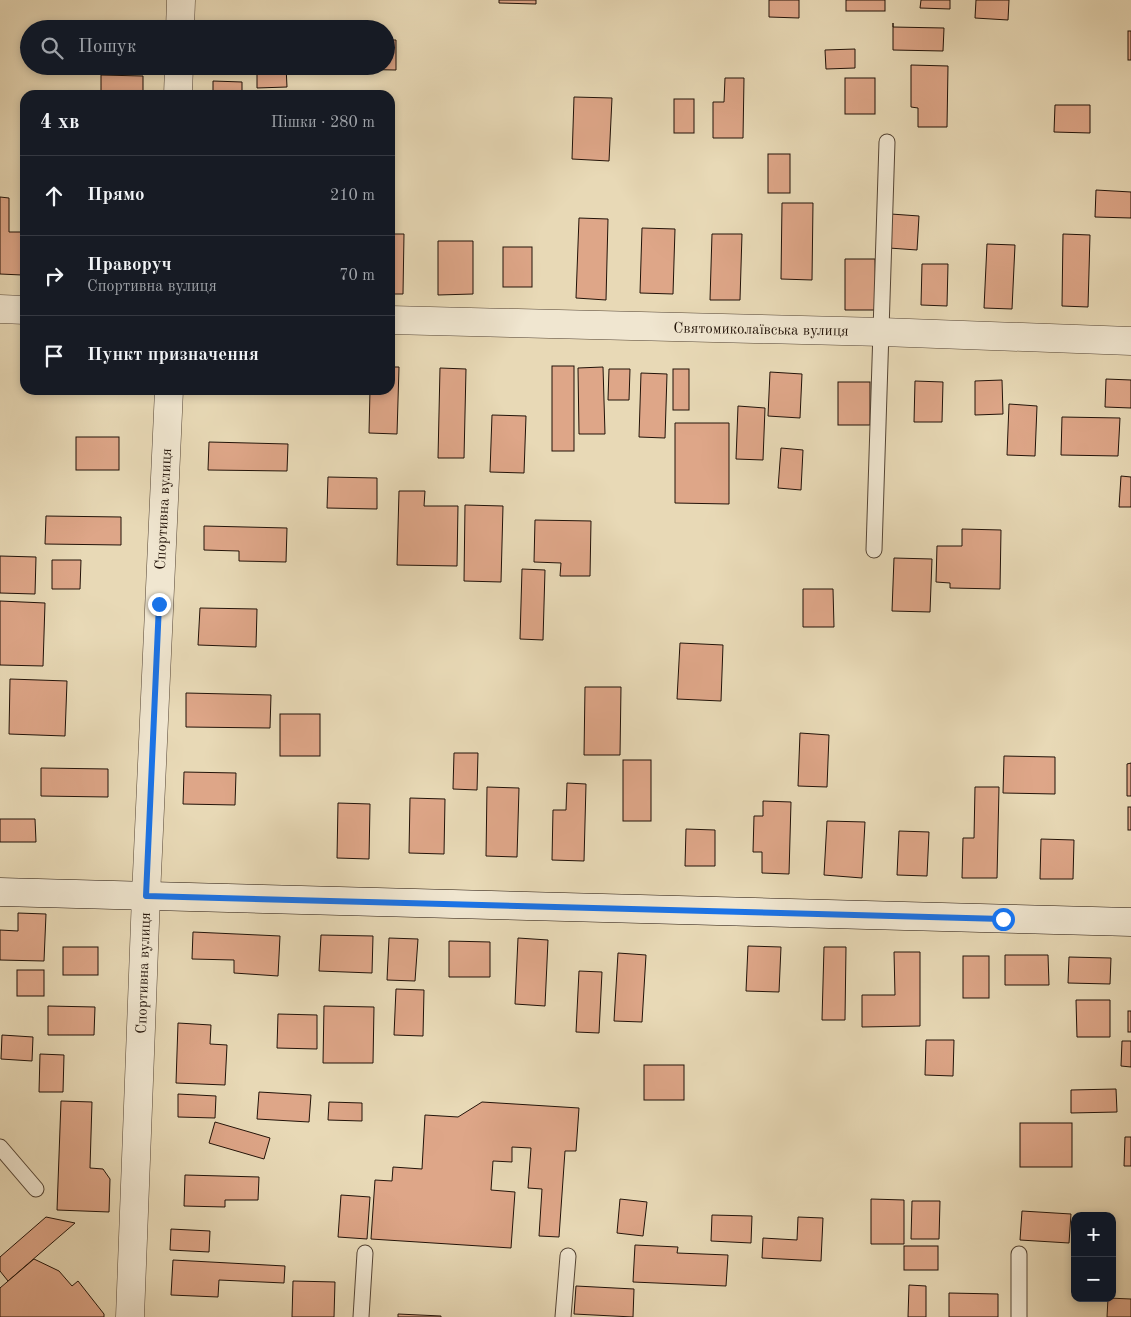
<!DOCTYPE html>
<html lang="uk">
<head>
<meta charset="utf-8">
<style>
	:root { --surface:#171b24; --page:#20242c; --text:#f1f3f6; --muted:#9ea1a6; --line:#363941 }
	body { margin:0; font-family:"Old Standard TT",serif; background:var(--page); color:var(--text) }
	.controls { position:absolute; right:15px; bottom:15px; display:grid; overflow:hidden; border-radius:10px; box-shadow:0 2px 8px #0003 }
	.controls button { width:45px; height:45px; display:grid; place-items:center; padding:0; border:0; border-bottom:1px solid var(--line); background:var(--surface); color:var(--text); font:25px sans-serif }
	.stop { position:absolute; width:15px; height:15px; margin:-11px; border:4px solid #1a73e8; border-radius:50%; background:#fff }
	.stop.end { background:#1a73e8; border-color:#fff; box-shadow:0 1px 5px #0008 }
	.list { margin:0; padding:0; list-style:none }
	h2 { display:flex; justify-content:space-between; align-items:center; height:65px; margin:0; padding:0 20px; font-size:21px }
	h2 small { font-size:16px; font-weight:400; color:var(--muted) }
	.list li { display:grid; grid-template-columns:32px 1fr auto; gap:15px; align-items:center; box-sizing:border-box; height:80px; padding:0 20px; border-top:1px solid var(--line) }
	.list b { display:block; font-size:19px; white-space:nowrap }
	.list p { margin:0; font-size:16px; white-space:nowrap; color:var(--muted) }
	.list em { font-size:16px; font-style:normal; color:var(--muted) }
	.icon { flex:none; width:28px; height:28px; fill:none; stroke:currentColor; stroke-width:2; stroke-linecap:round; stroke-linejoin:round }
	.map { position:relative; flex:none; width:1131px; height:1317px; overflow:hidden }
	.search { position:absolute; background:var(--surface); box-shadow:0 2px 8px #0003; left:20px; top:20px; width:375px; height:55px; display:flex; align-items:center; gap:12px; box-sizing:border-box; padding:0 18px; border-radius:28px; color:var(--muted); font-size:19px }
	.panel { position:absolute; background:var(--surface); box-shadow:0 2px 8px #0003; left:20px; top:90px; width:375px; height:305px; border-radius:15px }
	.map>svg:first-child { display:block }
	.building { fill:#dea688; stroke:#221309 }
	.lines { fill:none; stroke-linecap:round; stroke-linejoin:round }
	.lane-casing { stroke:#544434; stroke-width:17 }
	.street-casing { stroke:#544434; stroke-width:29 }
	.secondary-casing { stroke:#221309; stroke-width:29 }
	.lane { stroke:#f0e6d0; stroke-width:15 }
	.street { stroke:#f0e6d0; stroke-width:28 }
	.secondary { stroke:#f0e6d0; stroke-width:28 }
	.route { stroke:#1a73e8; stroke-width:6 }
	.labels { text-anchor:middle; stroke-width:4; stroke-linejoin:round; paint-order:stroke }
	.street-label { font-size:15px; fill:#221309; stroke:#f0e6d0 }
</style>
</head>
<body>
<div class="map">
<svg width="1131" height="1317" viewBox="0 0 1131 1317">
	<rect width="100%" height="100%" fill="#e8d9b6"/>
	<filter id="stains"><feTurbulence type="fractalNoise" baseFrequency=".004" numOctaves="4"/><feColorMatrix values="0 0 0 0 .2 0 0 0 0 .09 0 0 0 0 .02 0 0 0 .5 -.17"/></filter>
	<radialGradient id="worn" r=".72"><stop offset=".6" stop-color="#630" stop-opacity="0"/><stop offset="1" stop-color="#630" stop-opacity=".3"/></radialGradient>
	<g class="building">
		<path d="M499,0H536V4L499,3Z"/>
		<path d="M769,0H799V18L769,17Z"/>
		<rect x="846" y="0" width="39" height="11"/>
		<path d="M921,0H950V9L920,8Z"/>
		<path d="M976,0H1009L1008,20L975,18Z"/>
		<path d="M893,23V27L944,28L943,51L893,50Z"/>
		<rect x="1128" y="31" width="3" height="29"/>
		<path d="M386,40H396V70L341,69V66H386Z"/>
		<path d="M855,49V68L826,69L825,50Z"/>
		<path d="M911,65L948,66L947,127H918V108L911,107Z"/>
		<path d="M257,66H286L287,87L257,88Z"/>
		<path d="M101,75L143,76V95H101Z"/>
		<path d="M725,78H744L743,138H713V102H724Z"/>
		<rect x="845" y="78" width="30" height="36"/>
		<path d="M213,81L242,82V95H213Z"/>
		<path d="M574,97L612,98L609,161L572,159Z"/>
		<rect x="674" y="99" width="20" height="34"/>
		<path d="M1055,105H1090V133L1054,132Z"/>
		<rect x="768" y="154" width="22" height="39"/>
		<path d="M1096,190L1131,192V218L1095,217Z"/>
		<path d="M0,197L9,198V232H23L22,275L0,274Z"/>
		<path d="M782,203H813L812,280L781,279Z"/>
		<path d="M891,214L919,216L917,250L889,248Z"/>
		<path d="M579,218L608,219L606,300L576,298Z"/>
		<path d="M642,228L675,229L673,294L640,293Z"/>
		<path d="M390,234H404L403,294H390Z"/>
		<path d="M712,234H742L740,300H710Z"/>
		<path d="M1063,234L1090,235L1088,307L1062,306Z"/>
		<path d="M438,241H473V294L438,295Z"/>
		<path d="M987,244L1015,245L1012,309L984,308Z"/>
		<rect x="503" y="247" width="29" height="40"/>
		<path d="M845,259H875L876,310H845Z"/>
		<path d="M922,264H948L947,306L921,305Z"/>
		<rect x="552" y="366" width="22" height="85"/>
		<path d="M390,367H399L397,434L369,433L370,390H390Z"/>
		<path d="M603,367L605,434H579L578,368Z"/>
		<path d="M440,368L466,369L464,458H438Z"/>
		<path d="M609,369H630L629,400H608Z"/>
		<rect x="673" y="369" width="16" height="41"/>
		<path d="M770,372L802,374L800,418L768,416Z"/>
		<path d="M641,373L667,374L665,438L639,437Z"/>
		<path d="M1106,379L1131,380V408L1105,407Z"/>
		<path d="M1002,380L1003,414L975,415V381Z"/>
		<path d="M915,381L943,382L942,422H914Z"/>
		<rect x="838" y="382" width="32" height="43"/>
		<path d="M69,390H119V393Z"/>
		<path d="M226,390H259V392Z"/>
		<path d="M1009,404L1037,406L1035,456L1007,455Z"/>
		<path d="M738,406L765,408L763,460L736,459Z"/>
		<path d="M492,415L526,416L524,473L490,472Z"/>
		<path d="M1062,417L1120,418L1118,456L1061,455Z"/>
		<path d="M675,423H729V504L675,503Z"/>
		<rect x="76" y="437" width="43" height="33"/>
		<path d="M209,442L288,444L287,471L208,470Z"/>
		<path d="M781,448L803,450L801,490L778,488Z"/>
		<path d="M1121,476L1131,477V507H1119Z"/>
		<path d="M328,477L377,478V509L327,508Z"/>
		<path d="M399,491H425L424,506H458L457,566L397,565Z"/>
		<path d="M465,505L503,506L501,582L464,581Z"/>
		<path d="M46,516L121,517V545L45,544Z"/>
		<path d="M535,520L591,521L590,576H560L561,563L534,562Z"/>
		<path d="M204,526L287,528L286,562L239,561V551L204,550Z"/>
		<path d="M962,529L1001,530L1000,589L950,588V583L936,582L937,546H962Z"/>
		<path d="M0,556L36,557L35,594L0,593Z"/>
		<path d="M894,558L932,559L930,612L892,611Z"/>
		<path d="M52,560H81L80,589H52Z"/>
		<path d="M522,569L545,570L543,640L520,639Z"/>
		<path d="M803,589H833L834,627H803Z"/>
		<path d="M0,601L45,603L43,666L0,665Z"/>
		<path d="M200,608L257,609L256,647L198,645Z"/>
		<path d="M680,643L723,645L721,701L677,699Z"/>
		<path d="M10,679L67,681L65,736L9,734Z"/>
		<path d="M585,687H621L620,755H584Z"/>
		<path d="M186,693L271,695L270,728L186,727Z"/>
		<rect x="280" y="714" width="40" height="42"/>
		<path d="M800,733L829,735L827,787L798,786Z"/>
		<path d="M454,753H478L477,790L453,789Z"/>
		<path d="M1004,756L1055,757V794L1003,793Z"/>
		<rect x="623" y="760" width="28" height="61"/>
		<path d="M1131,763V796H1127V764Z"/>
		<path d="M41,768L108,769V797L41,796Z"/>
		<path d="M184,772L236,773L235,805L183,804Z"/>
		<path d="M567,783L586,784L584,861L552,860L553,810H566Z"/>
		<path d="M487,787L519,788L517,857L486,856Z"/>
		<path d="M975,787H999L997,878H962L963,838H974Z"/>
		<path d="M410,798L445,799L444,854L409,853Z"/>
		<path d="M763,801L791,802L789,874L762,873V852H753L754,816H763Z"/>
		<path d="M338,803L370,804L369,859L337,858Z"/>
		<rect x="1128" y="807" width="3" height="23"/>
		<path d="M0,819H35L36,842H0Z"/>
		<path d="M827,821L865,822L862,878L824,875Z"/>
		<path d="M686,829L715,830V866H685Z"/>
		<path d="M899,831L929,832L927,876L897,875Z"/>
		<path d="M1041,839L1074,840L1073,879H1040Z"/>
		<path d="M18,913L46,914L44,961L0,960V930L18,931Z"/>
		<path d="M193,932L280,936L278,976L234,973V960L192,959Z"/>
		<path d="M321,935L373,936L372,973L319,971Z"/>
		<path d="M389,938L418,939L415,981L387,980Z"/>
		<path d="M518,938L548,940L545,1006L515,1004Z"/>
		<path d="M449,941L490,942V977H449Z"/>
		<path d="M748,946L781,947L779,992L746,991Z"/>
		<rect x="63" y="947" width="35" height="28"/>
		<path d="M824,947H846L845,1020H822Z"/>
		<path d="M894,952H920V1026L862,1027V995H895Z"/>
		<path d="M618,953L646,955L642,1022L614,1021Z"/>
		<path d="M1005,955H1048L1049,985H1005Z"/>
		<rect x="963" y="956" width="26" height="42"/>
		<path d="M1069,957L1111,958L1110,984L1068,983Z"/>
		<rect x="17" y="970" width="27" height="26"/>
		<path d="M579,971L602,972L599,1033L576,1032Z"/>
		<path d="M396,989L424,990L423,1036L394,1035Z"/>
		<path d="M1076,1000H1110V1037H1077Z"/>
		<path d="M48,1006L95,1007L94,1035H48Z"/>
		<path d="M324,1006L374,1007L373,1063H323Z"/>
		<rect x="1128" y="1011" width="3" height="21"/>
		<path d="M278,1014L317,1015V1049L277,1048Z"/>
		<path d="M178,1023L211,1025L210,1044L227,1045L225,1085L176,1083Z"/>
		<path d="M2,1035L33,1037L32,1061L1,1059Z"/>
		<path d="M926,1040H954L953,1076L925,1075Z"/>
		<path d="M1122,1041H1131V1067L1121,1066Z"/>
		<path d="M40,1054L64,1055L63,1092H39Z"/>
		<rect x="644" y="1065" width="40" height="35"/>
		<path d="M1116,1089L1117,1112L1071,1113V1090Z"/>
		<path d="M259,1092L311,1095L309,1122L257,1119Z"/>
		<path d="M178,1094L216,1096L215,1118L178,1117Z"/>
		<path d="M61,1101L92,1102L90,1168L103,1169L110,1179L109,1212L57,1210Z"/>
		<path d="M329,1102L362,1103V1121L328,1120Z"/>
		<path d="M482,1102L579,1108L576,1151H565L559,1237L539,1236L542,1189L528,1188L531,1148L512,1147V1162L493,1161L491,1190L515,1192L511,1248L371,1239L375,1180L392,1181L393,1167L422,1169L425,1115L458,1117Z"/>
		<path d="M215,1122L270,1138L264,1159L209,1143Z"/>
		<rect x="1020" y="1123" width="52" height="44"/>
		<path d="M1125,1137H1131V1166H1124Z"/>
		<path d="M185,1175L259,1177L258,1200H225V1207L184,1206Z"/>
		<path d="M341,1195L370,1197L367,1239L338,1237Z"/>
		<path d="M620,1199L647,1202L643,1236L617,1233Z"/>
		<path d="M871,1199L904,1200V1244H871Z"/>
		<path d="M912,1201H940L939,1239H911Z"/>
		<path d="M1022,1211L1071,1214L1069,1243L1020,1240Z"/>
		<path d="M712,1215L752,1216L751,1243L711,1241Z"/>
		<path d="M46,1217L75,1223L8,1281L0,1271V1257Z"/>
		<path d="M798,1217L823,1218L821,1261L762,1258L763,1238L797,1240Z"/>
		<path d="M171,1229L210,1231L209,1252L170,1250Z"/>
		<path d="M1112,1233H1114L1113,1280H1112Z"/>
		<path d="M635,1245L678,1247L677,1253L728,1255L726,1286L633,1282Z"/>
		<rect x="904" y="1246" width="34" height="24"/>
		<path d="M34,1259L59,1271L72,1286L78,1281L104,1314V1317H0V1288Z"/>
		<path d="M173,1260L285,1266L284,1283L219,1280L218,1297L171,1295Z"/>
		<path d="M293,1281L335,1282L334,1317H292Z"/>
		<path d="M909,1285L926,1286V1317H908Z"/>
		<path d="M576,1286L634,1289L633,1317L574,1314Z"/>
		<path d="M949,1293L998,1294V1317H949Z"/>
		<path d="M1108,1298L1131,1299V1317H1107Z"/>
		<path d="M398,1314L441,1316V1317H398Z"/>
	</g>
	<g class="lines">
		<g class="lane-casing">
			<g id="lane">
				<path d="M874,550L887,142"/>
				<path d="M0,1147L36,1189"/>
				<path d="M1019,1254V1317"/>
				<path d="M361,1317L365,1253"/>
				<path d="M563,1317L568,1256"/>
			</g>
		</g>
		<g class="street-casing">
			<g id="street">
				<path d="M180,29L181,0"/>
				<path d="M178,95L179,66"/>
				<path d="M0,309L25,310"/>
				<path d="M390,320L882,332L1131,341"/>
				<path d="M130,1317L146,896L169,390"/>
			</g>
		</g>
		<g class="secondary-casing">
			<path id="secondary" d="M0,892L1131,922"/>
		</g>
		<use href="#lane" class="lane"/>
		<use href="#street" class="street"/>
		<use href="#secondary" class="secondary"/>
	</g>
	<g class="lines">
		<path class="route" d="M159,604L146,896L1003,919"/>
	</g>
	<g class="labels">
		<g class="street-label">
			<text transform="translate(761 329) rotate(1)" y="5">Святомиколаївська вулиця</text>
			<text transform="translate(163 509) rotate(-87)" y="5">Спортивна вулиця</text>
			<text transform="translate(143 973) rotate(-88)" y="5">Спортивна вулиця</text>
		</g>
	</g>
	<rect width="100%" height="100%" filter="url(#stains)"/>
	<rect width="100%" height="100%" fill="url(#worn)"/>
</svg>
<div class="controls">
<button>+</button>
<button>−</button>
</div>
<div class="stop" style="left:1003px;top:919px"></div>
<div class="stop end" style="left:159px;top:604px"></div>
<div class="search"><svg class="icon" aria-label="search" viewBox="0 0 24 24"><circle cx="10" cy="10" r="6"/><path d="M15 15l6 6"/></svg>Пошук</div>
<section class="panel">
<h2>4 хв<small>Пішки · 280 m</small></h2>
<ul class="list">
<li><svg class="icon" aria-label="ahead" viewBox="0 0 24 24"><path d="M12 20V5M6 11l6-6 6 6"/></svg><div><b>Прямо</b></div><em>210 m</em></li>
<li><svg class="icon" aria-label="right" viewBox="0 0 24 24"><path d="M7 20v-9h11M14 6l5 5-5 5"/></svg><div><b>Праворуч</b><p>Спортивна вулиця</p></div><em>70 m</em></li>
<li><svg class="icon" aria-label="arrive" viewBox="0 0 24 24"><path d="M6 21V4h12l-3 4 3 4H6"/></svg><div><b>Пункт призначення</b></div></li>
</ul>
</section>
</div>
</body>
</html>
